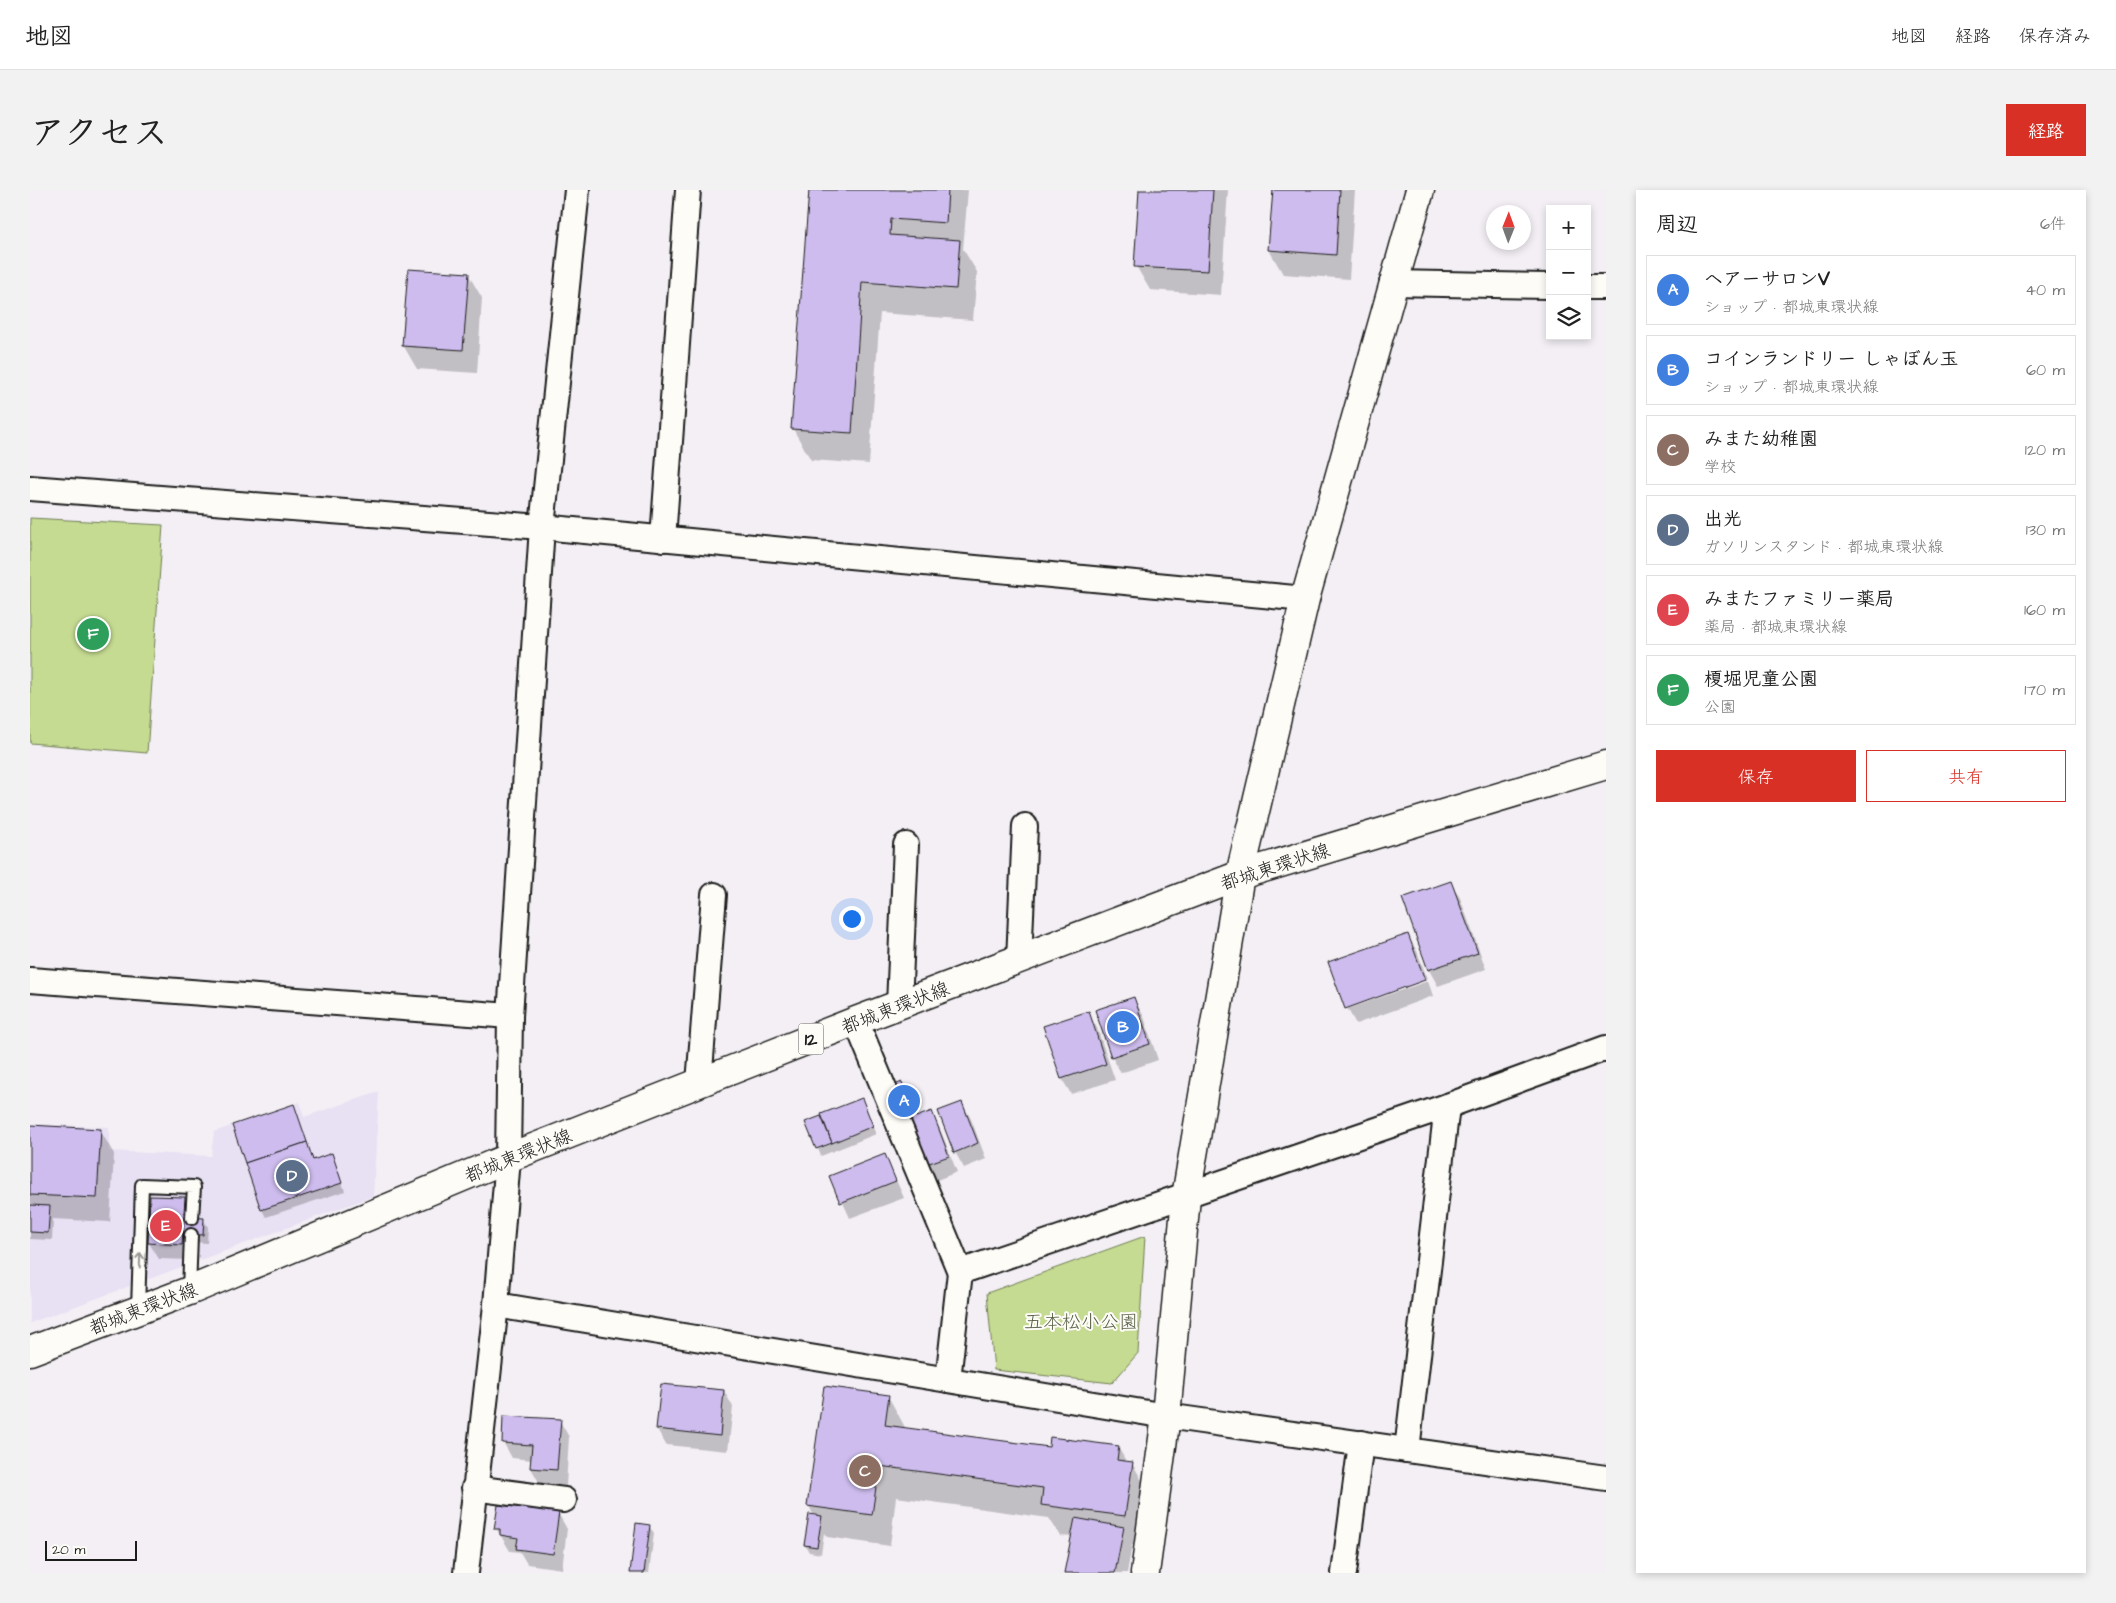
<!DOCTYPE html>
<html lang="ja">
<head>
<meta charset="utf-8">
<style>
	:root { --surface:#fff; --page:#f2f2f2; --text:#222; --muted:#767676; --line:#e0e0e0; --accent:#d93025 }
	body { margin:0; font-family:"Architects Daughter","Klee One",sans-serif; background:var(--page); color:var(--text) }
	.controls { position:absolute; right:15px; top:15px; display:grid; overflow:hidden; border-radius:0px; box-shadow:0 2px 8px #0003 }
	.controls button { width:45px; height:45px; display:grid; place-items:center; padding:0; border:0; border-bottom:1px solid var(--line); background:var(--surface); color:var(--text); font:25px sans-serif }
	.compass { position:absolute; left:1456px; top:15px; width:45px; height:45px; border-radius:50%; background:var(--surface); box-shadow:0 2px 8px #0003; rotate:1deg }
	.scale { position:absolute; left:15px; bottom:12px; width:92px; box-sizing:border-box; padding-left:5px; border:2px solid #1c1c1c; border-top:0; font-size:14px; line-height:18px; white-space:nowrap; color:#1c1c1c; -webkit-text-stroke:4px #fdfcf7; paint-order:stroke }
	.you { position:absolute; left:821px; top:728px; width:18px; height:18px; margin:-12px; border:4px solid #fff; border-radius:50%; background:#1a73e8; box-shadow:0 0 0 8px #1a73e833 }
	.badge { display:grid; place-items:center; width:32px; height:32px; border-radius:50%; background:var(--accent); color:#fff; font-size:16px; font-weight:700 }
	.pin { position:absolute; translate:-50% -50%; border:2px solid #fff; box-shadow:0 1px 5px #0006 }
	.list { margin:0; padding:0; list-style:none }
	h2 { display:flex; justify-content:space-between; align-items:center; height:65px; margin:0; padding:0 20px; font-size:21px }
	h2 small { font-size:16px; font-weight:400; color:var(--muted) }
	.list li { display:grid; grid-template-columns:32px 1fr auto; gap:15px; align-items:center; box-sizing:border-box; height:70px; margin:0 10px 10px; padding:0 10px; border:1px solid var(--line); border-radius:0px }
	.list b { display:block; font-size:19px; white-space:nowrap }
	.list p { margin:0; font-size:16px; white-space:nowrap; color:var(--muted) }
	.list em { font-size:16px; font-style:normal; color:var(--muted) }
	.actions { display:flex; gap:10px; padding:15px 20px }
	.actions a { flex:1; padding:11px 0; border:1px solid var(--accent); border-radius:0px; text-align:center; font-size:18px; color:var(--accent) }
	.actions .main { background:var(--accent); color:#fff }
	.icon { flex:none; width:28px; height:28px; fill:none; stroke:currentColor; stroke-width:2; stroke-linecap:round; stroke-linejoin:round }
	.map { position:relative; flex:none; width:1576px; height:1383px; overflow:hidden; border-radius:0px }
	header { display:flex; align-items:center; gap:30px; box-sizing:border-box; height:70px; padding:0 25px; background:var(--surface); border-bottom:1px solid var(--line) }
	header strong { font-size:24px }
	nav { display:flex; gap:28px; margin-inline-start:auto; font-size:18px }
	.intro { display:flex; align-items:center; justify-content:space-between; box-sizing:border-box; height:120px; padding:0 30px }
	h1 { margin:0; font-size:35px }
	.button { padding:12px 22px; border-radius:0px; background:var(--accent); color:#fff; font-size:18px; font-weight:700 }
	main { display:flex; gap:30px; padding:0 30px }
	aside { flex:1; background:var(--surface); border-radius:0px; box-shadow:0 2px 8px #0003 }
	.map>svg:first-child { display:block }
	.built { fill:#e8e0f3 }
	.green { fill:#c5db91; stroke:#707c56 }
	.shadow { fill:#0003 }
	.building { fill:#cdbced; stroke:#1c1c1c }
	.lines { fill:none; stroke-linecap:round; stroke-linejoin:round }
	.lane-casing { stroke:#1c1c1c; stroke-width:16 }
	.street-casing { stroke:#1c1c1c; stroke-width:28 }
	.secondary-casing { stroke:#1c1c1c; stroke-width:31 }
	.primary-casing { stroke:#1c1c1c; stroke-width:31 }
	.lane { stroke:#fdfcf7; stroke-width:12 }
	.street { stroke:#fdfcf7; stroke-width:24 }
	.secondary { stroke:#fdfcf7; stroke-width:28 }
	.primary { stroke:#fdfcf7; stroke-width:28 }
	.oneway { stroke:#989794 }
	.labels { text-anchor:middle; stroke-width:4; stroke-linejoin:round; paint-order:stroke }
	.shield { fill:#fdfcf7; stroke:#605f5e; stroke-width:1 }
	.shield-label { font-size:18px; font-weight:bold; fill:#1c1c1c }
	.street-label { font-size:19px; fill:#1c1c1c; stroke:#fdfcf7 }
	.park-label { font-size:19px; fill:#575f45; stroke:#fdfcf7 }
</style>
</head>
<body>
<header>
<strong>地図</strong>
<nav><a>地図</a><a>経路</a><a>保存済み</a></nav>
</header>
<div class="intro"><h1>アクセス</h1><a class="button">経路</a></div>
<main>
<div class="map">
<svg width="1576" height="1383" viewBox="0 0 1576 1383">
	<rect width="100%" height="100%" fill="#f3eff5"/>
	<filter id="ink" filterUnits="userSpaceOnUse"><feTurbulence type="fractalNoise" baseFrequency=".02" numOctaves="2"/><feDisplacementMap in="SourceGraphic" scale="10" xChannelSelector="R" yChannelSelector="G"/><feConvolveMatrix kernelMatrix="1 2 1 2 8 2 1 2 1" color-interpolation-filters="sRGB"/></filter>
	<g filter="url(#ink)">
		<path class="built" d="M349,902L343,1006L0,1133V934L79,937V961L181,966L184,942L270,912L274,927Z"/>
		<g class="green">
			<path d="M0,328L133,335L117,563L0,553Z"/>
			<path d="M1115,1046L1108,1163L1082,1193L964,1180L957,1103Z"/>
		</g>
		<g class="shadow">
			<path d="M780,0H938L933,59L947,82L943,130L850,123L839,274L781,270L763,239Z"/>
			<path d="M1111,0H1198L1191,105L1120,100L1106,76Z"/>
			<path d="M1244,0H1325L1319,89L1253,84L1239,60Z"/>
			<path d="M438,84L452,108L447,183L387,179L373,155Z"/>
			<path d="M1421,692L1430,708L1456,779L1408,796L1399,780L1374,709Z"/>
			<path d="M1377,745L1387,761L1397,788L1317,817V819L1398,791L1403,806L1326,834L1317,818L1300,773Z"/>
			<path d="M1104,809L1113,825L1128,870L1091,883L1082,867Z"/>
			<path d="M1058,822L1067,838L1085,890L1041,904L1032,889Z"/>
			<path d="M872,894L888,928L901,923L910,939L927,982L902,992Z"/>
			<path d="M832,910L846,944L791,966L777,933Z"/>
			<path d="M932,913L941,929L956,969L934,978L925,962Z"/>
			<path d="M263,915L284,971L301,965L315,1001L236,1027L232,1020Z"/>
			<path d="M0,936L70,940L84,964L80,1032L23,1029L22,1050L0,1049V1016H2L0,1012Z"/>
			<path d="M855,965L874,1008L820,1028L801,986Z"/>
			<path d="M154,1009L163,1024V1029H173L178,1037L177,1053L162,1052L161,1070L129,1069L119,1053Z"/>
			<path d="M632,1195L694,1201L703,1217L698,1261L636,1255L627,1239Z"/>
			<path d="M858,1206L876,1239L1020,1258L1088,1257L1097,1273H1102L1120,1304L1113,1357L1102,1355L1097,1383H1035L1042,1347L1030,1346L1019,1328L866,1307L860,1356L797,1347L794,1343L791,1364L779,1362L775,1355L784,1326L779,1316Z"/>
			<path d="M530,1231L539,1247L536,1296L510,1294L501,1278L502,1270L482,1268L473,1252Z"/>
			<path d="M528,1323L537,1339L532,1379L497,1374L490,1362L480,1361L466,1338Z"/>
			<path d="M619,1336L624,1343L619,1383H602Z"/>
		</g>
		<g class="building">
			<path d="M779,0H918L916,33L861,29L860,45L930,50L926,99L832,92L822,243L761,239Z"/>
			<path d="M1109,0H1183L1178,81L1104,77Z"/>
			<path d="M1243,0H1310L1306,65L1238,60Z"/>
			<path d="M378,79L439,83L433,160L372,156Z"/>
			<path d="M1421,691L1448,763L1398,780L1372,708Z"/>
			<path d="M1378,744L1395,790L1315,819L1298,772Z"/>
			<path d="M1104,807L1120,854L1081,867L1065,820Z"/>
			<path d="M1059,821L1076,874L1031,889L1013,836Z"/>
			<path d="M872,892L886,927L902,921L919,966L891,976L860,897Z"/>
			<path d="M832,908L843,936L802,953L791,924Z"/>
			<path d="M932,912L948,953L924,963L908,921Z"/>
			<path d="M264,914L277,952L215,973L202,935Z"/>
			<path d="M791,926L802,953L786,959L775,932Z"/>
			<path d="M0,935L71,939L67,1008L0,1005Z"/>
			<path d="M277,952L283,970L302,963L312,993L231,1020L215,973Z"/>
			<path d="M855,964L866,991L810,1013L799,986Z"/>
			<path d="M120,1006L155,1007L152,1055L118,1053Z"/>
			<path d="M0,1015L20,1016L18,1043L0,1042Z"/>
			<path d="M154,1027L174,1028L173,1045L153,1044Z"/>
			<path d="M631,1194L694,1200L690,1246L626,1239Z"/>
			<path d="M794,1196L859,1205L855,1235L1019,1257L1020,1247L1089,1256L1087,1270L1103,1272L1095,1326L1011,1315L1013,1298L849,1276L842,1325L777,1316Z"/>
			<path d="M473,1226L531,1229L527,1280L500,1278L502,1255L472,1253Z"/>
			<path d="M468,1315L529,1322L523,1364L486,1359L488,1348L470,1345V1339H464Z"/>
			<path d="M779,1324L792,1326L787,1357L774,1355Z"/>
			<path d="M1045,1328L1094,1337L1085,1383H1034Z"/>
			<path d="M606,1333L620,1335L614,1383H600Z"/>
		</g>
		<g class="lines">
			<g class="lane-casing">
				<g id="lane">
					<path d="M159,1101L161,1045"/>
					<path d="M108,1119L112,995L164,997L162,1028"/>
				</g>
			</g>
			<g class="street-casing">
				<g id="street">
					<path d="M1362,93L1520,96"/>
					<path d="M1557,97H1576"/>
					<path d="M0,298L512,337L1275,409"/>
					<path d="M633,349L658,0"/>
					<path d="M989,770L995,636"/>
					<path d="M0,790L480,826"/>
					<path d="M869,815L876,655"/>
					<path d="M826,831L930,1082"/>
					<path d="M669,893L684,705"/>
					<path d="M466,1115L1136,1226L1576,1288"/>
					<path d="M918,1190L930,1082L1417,916L1576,858"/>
					<path d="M1377,1260L1417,916"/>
					<path d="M444,1298L534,1310"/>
					<path d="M436,1383L466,1115L478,968L480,826L512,337L547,0"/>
					<path d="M1314,1383L1331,1253"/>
				</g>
			</g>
			<g class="secondary-casing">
				<path id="secondary" d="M1115,1383L1136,1226L1156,1007L1210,685L1275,409L1390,0"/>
			</g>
			<g class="primary-casing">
				<path id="primary" d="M0,1161L159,1101L478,968L826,831L1210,685L1576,575"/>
			</g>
			<use href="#lane" class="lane"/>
			<use href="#street" class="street"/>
			<use href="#secondary" class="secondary"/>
			<use href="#primary" class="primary"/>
		</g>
		<defs><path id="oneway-shaft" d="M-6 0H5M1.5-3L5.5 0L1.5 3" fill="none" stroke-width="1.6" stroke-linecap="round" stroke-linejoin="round" transform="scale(1.25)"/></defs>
		<use class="oneway" href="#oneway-shaft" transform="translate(110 1070) rotate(-88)"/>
	</g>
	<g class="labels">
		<rect class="shield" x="768.5" y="833.5" width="25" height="31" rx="4"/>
		<g class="shield-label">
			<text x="781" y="855">12</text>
		</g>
		<g class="street-label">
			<text transform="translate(1245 676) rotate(-18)" y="7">都城東環状線</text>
			<text transform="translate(865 817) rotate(-21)" y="7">都城東環状線</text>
			<text transform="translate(488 965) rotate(-22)" y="7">都城東環状線</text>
			<text transform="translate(113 1118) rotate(-21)" y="7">都城東環状線</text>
		</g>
		<g class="park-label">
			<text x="1051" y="1138">五本松小公園</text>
		</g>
	</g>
</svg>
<div class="controls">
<button>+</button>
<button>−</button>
<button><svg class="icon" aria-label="layers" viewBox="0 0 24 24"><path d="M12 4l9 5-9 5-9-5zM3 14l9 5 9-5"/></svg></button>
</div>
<svg class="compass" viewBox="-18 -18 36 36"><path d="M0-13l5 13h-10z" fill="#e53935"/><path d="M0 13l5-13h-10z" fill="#767676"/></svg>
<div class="scale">20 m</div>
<div class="you"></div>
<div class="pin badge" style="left:874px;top:911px;background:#3f7fe0">A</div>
<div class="pin badge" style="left:1093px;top:837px;background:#3f7fe0">B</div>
<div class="pin badge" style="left:835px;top:1281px;background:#8d6e63">C</div>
<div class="pin badge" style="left:262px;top:986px;background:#5c6f8a">D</div>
<div class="pin badge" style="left:136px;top:1036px;background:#e0444e">E</div>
<div class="pin badge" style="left:63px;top:444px;background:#2e9e5b">F</div>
</div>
<aside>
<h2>周辺<small>6件</small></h2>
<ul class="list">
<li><span class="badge" style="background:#3f7fe0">A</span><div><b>ヘアーサロンV</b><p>ショップ · 都城東環状線</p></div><em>40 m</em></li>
<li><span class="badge" style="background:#3f7fe0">B</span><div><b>コインランドリー しゃぼん玉</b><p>ショップ · 都城東環状線</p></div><em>60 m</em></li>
<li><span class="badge" style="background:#8d6e63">C</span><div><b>みまた幼稚園</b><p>学校</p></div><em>120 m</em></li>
<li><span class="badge" style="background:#5c6f8a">D</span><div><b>出光</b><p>ガソリンスタンド · 都城東環状線</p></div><em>130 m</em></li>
<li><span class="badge" style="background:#e0444e">E</span><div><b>みまたファミリー薬局</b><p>薬局 · 都城東環状線</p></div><em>160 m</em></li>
<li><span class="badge" style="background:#2e9e5b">F</span><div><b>榎堀児童公園</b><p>公園</p></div><em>170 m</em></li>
</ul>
<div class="actions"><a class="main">保存</a><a>共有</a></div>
</aside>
</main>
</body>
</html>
